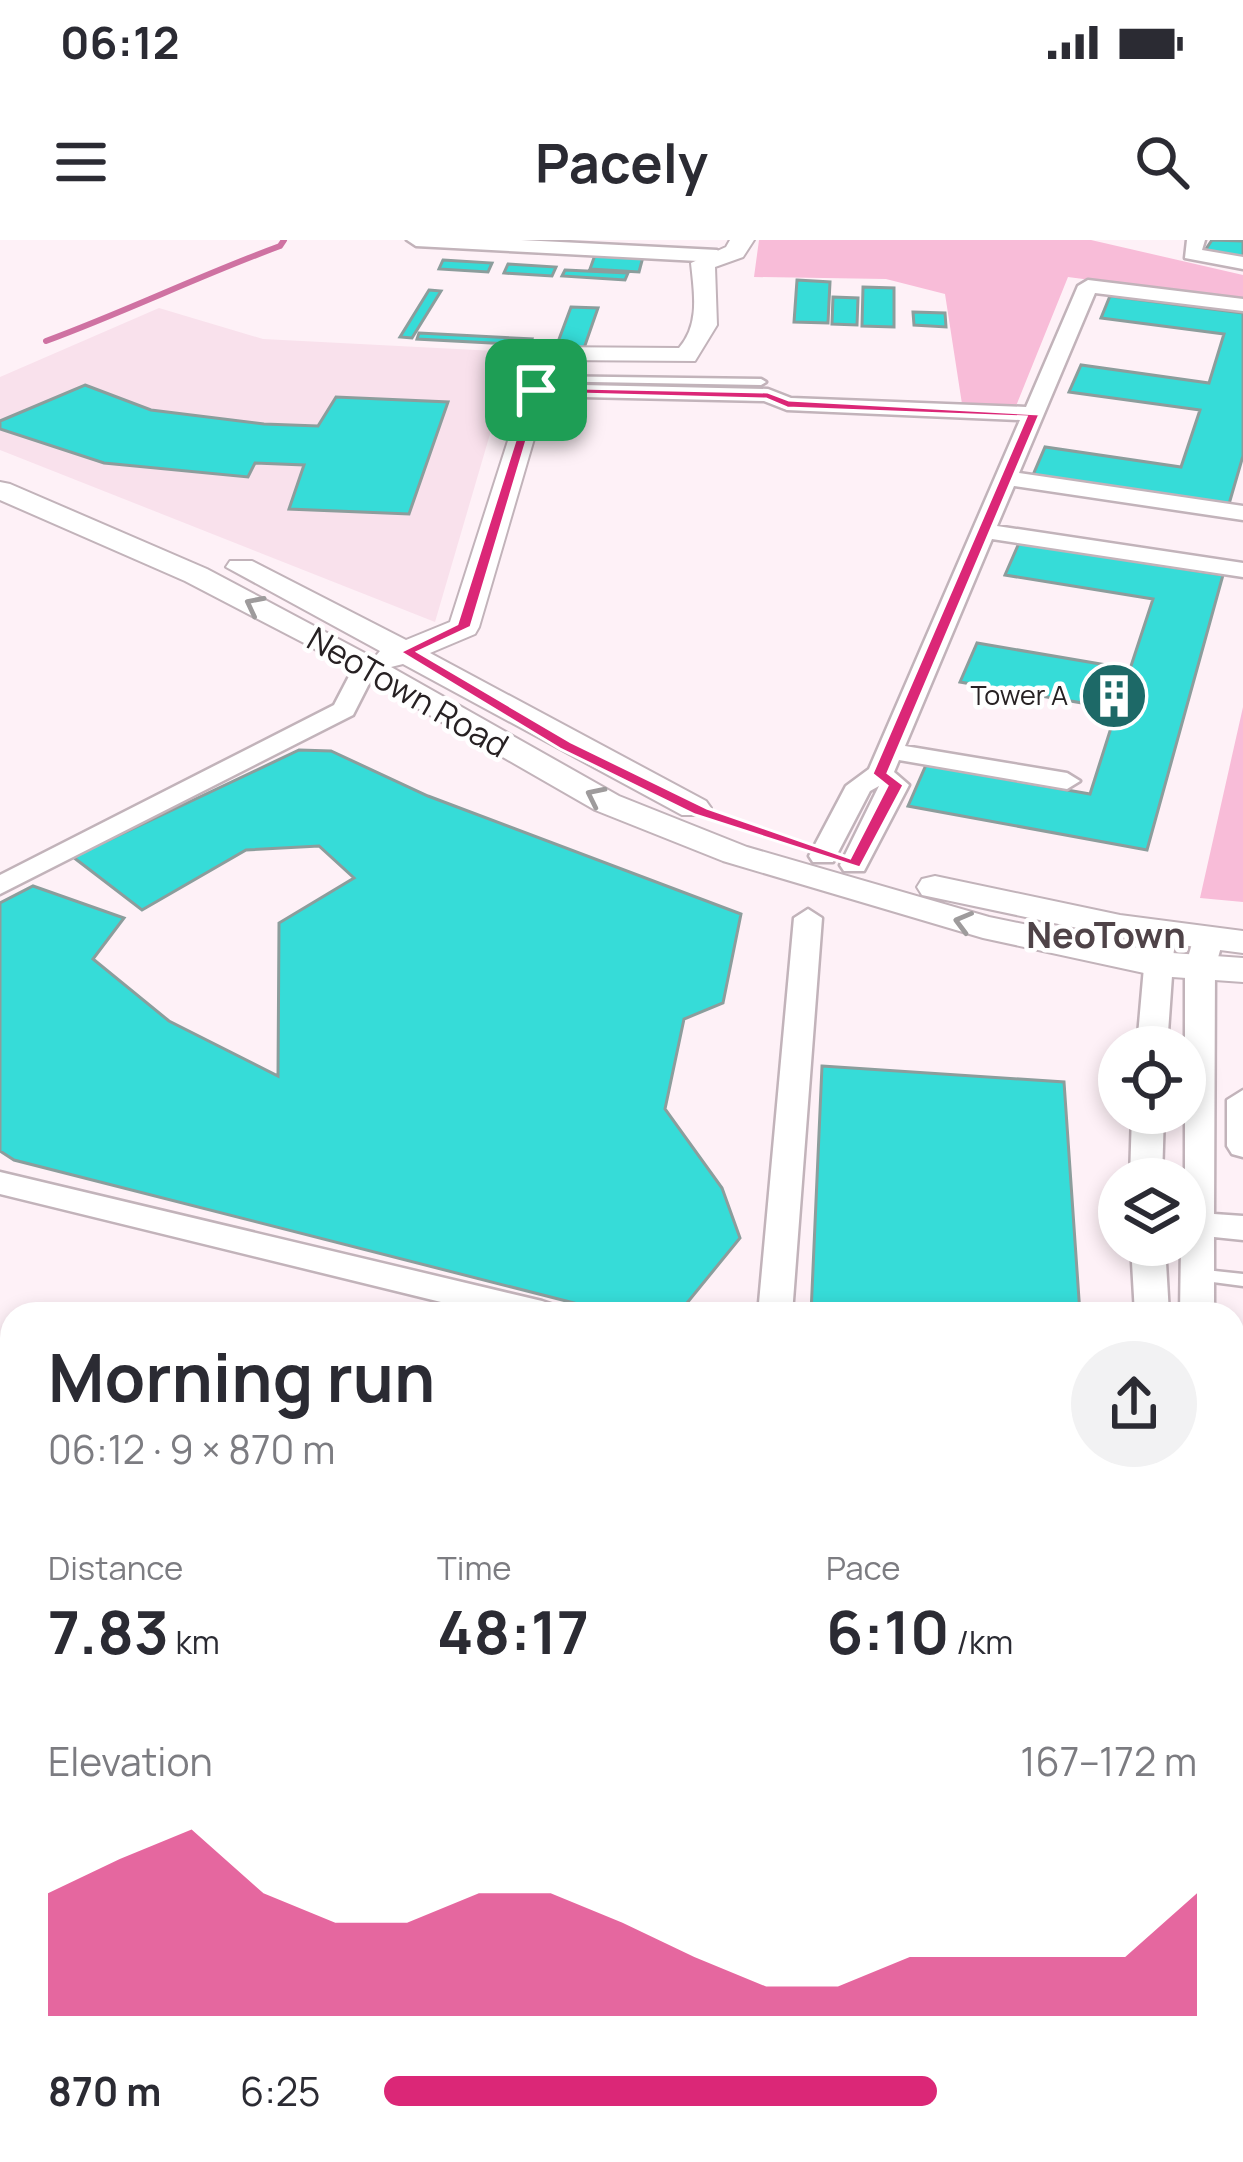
<!DOCTYPE html>
<meta charset="utf-8">
<style>
:root{--surface:#fff;--page:#f2f2f3;--text:#2b2b33;--muted:#7c7c81;--accent:#db2777}
body{margin:0;font-family:Manrope,sans-serif;background:var(--page);color:var(--text);height:100vh;display:flex;flex-direction:column;font-size:45px;white-space:nowrap}
*{box-sizing:border-box;margin:0}
p{font-size:39px;color:var(--muted)}
.icon{flex:none;width:66px;height:66px;fill:none;stroke:currentColor;stroke-width:2;stroke-linecap:round;stroke-linejoin:round}
.map{position:relative;flex:1;overflow:hidden}
.drawer{position:absolute;left:0px;top:1062px;width:1245px;height:861px;display:flex;flex-direction:column;background:var(--surface);border-radius:36px 36px 0 0;box-shadow:0 6px 18px #0003}
.drawer>*{flex:none}
.buttons{position:absolute;left:1098px;top:786px;display:grid;gap:24px}
.buttons a{display:grid;place-items:center;width:108px;height:108px;border-radius:50%;background:var(--surface);box-shadow:0 6px 18px #0003;font-size:60px}
.pin{position:absolute;display:grid;place-items:center;width:102px;height:102px;color:#fff;margin:-51px;border-radius:24px;box-shadow:0 6px 18px #0006}
.round{display:grid;place-items:center;flex:none;width:126px;height:126px;border-radius:63px;background:var(--page)}
.head{display:flex;align-items:center;justify-content:space-between;height:204px;padding:0 48px}
h1{font-size:66px;font-weight:700;line-height:90px}
.stats{display:grid;grid-template-columns:repeat(3,1fr);gap:18px;height:204px;padding:12px 48px}
.stats div{display:grid;align-content:center}
.stats b{font-size:60px;font-weight:700}
.stats small{font-size:33px;font-weight:400}
.stats p{font-size:33px}
.chart{height:336px;padding:24px 48px}
.chart p{display:flex;justify-content:space-between}
.chart svg{width:100%;height:216px;margin-top:12px;fill:var(--accent);opacity:.7}
ul{padding:0 48px;list-style:none;font-size:39px}
li{display:grid;grid-template-columns:192px 144px 1fr;align-items:center;height:90px}
li i{height:30px;border-radius:15px;background:var(--accent)}
.status{display:flex;justify-content:space-between;align-items:center;height:84px;padding:0 60px;background:var(--surface);direction:ltr}
.status svg{height:33px;fill:currentColor}
header{display:flex;justify-content:space-between;align-items:center;height:156px;padding:0 48px;background:var(--surface);font-size:54px;font-weight:700}
.map>svg:first-child{display:block}
</style>
<div class="status"><b>06:12</b><svg viewBox="0 0 49 12"><path d="M0 12V9h3v3zM5 12V6h3v6zM10 12V3h3v9zM15 12V0h3v12zM26 1h20v11H26zM47 4h2v5h-2z"/></svg></div>
<header><svg class="icon" aria-label="menu" viewBox="0 0 24 24"><path d="M4 6h16M4 12h16M4 18h16"/></svg>Pacely<svg class="icon" aria-label="search" viewBox="0 0 24 24"><circle cx="10" cy="10" r="6"/><path d="M15 15l6 6"/></svg></header>
<div class="map">
<svg width="1243" height="1922" viewBox="0 0 1243 1922">
<rect width="100%" height="100%" fill="#fef1f7"/>
<!-- built -->
<path fill="#f9e1ec" d="M159,68L263,99L514,112L435,382L0,210V137Z"/>
<!-- green -->
<path fill="#f8bcd8" d="M759,0H1091L1243,35V60L1068,37L1016,166L962,164L945,54L886,39L754,37Z
M1243,467V662L1200,658Z"/>
<g fill="none" stroke-linecap="round" stroke-linejoin="round">
<!-- stream -->
<path stroke="#cf72a2" stroke-width="6" d="M46,101C125,72 201,35 280,6L284,0"/>
</g>
<!-- building -->
<path fill="#36dcd8" stroke="#8c9d9c" stroke-width="3" d="M1212,0L1243,1V19L1204,12Z
M595,15L643,17L639,32L590,29Z
M443,20L492,23L488,32L439,29Z
M508,24L556,27L552,36L504,33Z
M565,30L628,33L625,40L562,36Z
M797,40L830,42L828,83L794,82Z
M863,47L894,48V87L862,86Z
M429,50L441,51L412,98L400,97Z
M1110,56L1243,73V216L1229,264L1033,235L1045,207L1181,227L1200,170L1069,152L1081,125L1209,143L1224,94L1101,78Z
M833,57L858,58L857,85L832,84Z
M571,67L598,68L583,111L555,110Z
M913,72L945,73L946,87L914,85Z
M419,93L532,99L530,105L417,99Z
M85,145L151,170L264,184L318,186L336,157L448,162L409,274L289,269L304,225L255,223L248,237L104,223L0,189V181Z
M1019,303L1223,335L1147,610L908,566L926,525L1090,554L1117,469L960,442L977,403L1130,429L1153,359L1005,335Z
M299,510L331,511L428,556L741,674L723,763L684,779L665,869L722,948L740,998L678,1074H617L14,920L0,911V663L33,646L124,678L93,719L169,781L278,836L279,683L354,638L319,606L246,610L142,670L73,617Z
M822,826L1064,842L1080,1074H811Z
M0,1618L12,1622V1819L0,1815Z
M419,1911H529L525,1922H415Z"/>
<g fill="none" stroke-linecap="round" stroke-linejoin="round">
<!-- service casing -->
<g stroke="#c2b3ba" stroke-width="5">
<path id="service" d="M539,136L761,139L766,142L761,145L535,141L534,139Z
M1196,1029L1243,1034V1046L1190,1039L1187,1035Z
M1233,1130L1243,1131V1145L1233,1144Z
M0,1856L12,1859V1883L0,1878Z
M105,1911H149L155,1914L159,1922H115L109,1919Z"/>
</g>
<!-- minor casing -->
<g stroke="#c2b3ba" stroke-width="5">
<path id="minor" d="M407,0H521L717,10L726,16L717,22L416,6Z
M1187,0H1205L1202,10L1243,17V29L1185,18Z
M1088,40L1243,59V71L1095,53L1019,233L1243,266V280L1014,246L997,286L1243,323V337L992,299L905,506L1067,533L1080,541L1067,549L899,520L894,532L909,545L864,631H844L840,625L879,546L870,551L833,622H813L809,616L846,546L869,529L1020,180L787,170L764,161L536,156L526,150L536,144L768,149L791,158L1026,167L1078,46Z
M366,419L378,426L353,475L0,654V635L334,465L357,421Z
M808,669L822,678L792,1074H758L794,678Z
M1161,684L1175,693L1167,807H1137L1147,693Z
M1208,691L1223,700L1215,728L1214,974L1243,976V1000L1214,997V1074H1180L1181,1005H1185V728L1193,700Z
M1243,850V917L1232,914L1227,906V860Z
M1132,873H1164L1162,939H1130Z
M0,932L542,1061L554,1065L559,1074H490L0,954Z
M1131,1005H1165L1169,1074H1135Z
M1233,1180H1243V1208H1233Z
M1233,1381L1243,1385V1489L1233,1486Z
M0,1431L12,1435V1469L0,1465Z
M1233,1772L1243,1773V1817L1233,1816Z
M1233,1884L1243,1889V1922H1211L1210,1911H1233Z
M661,1911H709L706,1922H658Z"/>
</g>
<!-- tertiary casing -->
<g stroke="#c2b3ba" stroke-width="4">
<path id="tertiary" d="M730,0H754L743,17L715,27L717,85L695,121L557,120L479,387L475,394L430,413L706,561L711,568L706,575H682L403,424L391,427L619,556L747,607L989,677L1158,712L1243,718V742L1158,736L983,698L723,621L595,570L306,404L185,341L0,260V242L10,244L207,329L374,418L380,411L226,327L230,321H252L406,400L450,382L538,107L679,108C700,84 694,53 691,23L726,7Z
M935,636L1120,675L1243,691V713L1120,697L922,655L917,647L922,639Z"/>
</g>
<!-- service -->
<use href="#service" fill="#fff" fill-rule="evenodd"/>
<!-- minor -->
<use href="#minor" fill="#fff" fill-rule="evenodd"/>
<!-- tertiary -->
<use href="#tertiary" fill="#fff" fill-rule="evenodd"/>
</g>
<!-- one-way arrows -->
<defs><path id="oneway-chevron" d="M-2-3.5L2.5 0L-2 3.5" fill="none" stroke-width="1.6" stroke-linecap="round" stroke-linejoin="round" transform="scale(3)"/></defs>
<g stroke="#9e9b9c">
<use href="#oneway-chevron" transform="translate(254 365) rotate(-153)"/>
<use href="#oneway-chevron" transform="translate(595 556) rotate(-154)"/>
<use href="#oneway-chevron" transform="translate(963 682) rotate(-165)"/>
</g>
<!-- route -->
<path fill="#db2777" stroke="#fff" stroke-width="3" fill-rule="evenodd" d="M532,147L768,152L789,160L1040,174L888,533L904,545L860,628L695,575L560,509L400,412L457,384ZM541,153L766,159L787,168L1026,177L872,534L887,546L850,618L707,568L571,502L418,412L471,387Z"/>
<!-- icons -->
<defs>
<g id="building-disc" transform="scale(3.45)"><circle r="9.5" fill="#1d6967" stroke="#fff"/><path d="M-4-6H4V6H1V3H-1V6H-4ZM-2.5-4.3h1.7v1.8h-1.7ZM.8-4.3h1.7v1.8H.8ZM-2.5-1h1.7V.8h-1.7ZM.8-1h1.7V.8H.8Z" fill="#fff"/></g>
</defs>
<g fill-rule="evenodd">
<use href="#building-disc" x="1114" y="456"/>
</g>
<g text-anchor="middle" stroke-width="9" stroke-linejoin="round" paint-order="stroke">
<!-- far-poi labels -->
<g font-size="27" fill="#272123" stroke="#fff" text-anchor="end">
<text x="1068" y="465">Tower A</text>
</g>
<!-- street labels -->
<g font-size="33" fill="#272123" stroke="#fff">
<text transform="translate(408 452) rotate(30)" y="12">NeoTown Road</text>
</g>
<!-- neighbourhood labels -->
<g font-size="36" font-weight="bold" fill="#4f4348" stroke="#fff">
<text x="1106" y="708">NeoTown</text>
</g>
</g>
</svg>
<div class="buttons">
<a><svg class="icon" aria-label="locate" viewBox="0 0 24 24"><circle cx="12" cy="12" r="6"/><path d="M12 2v4M12 18v4M2 12h4M18 12h4"/></svg></a>
<a><svg class="icon" aria-label="layers" viewBox="0 0 24 24"><path d="M12 4l9 5-9 5-9-5zM3 14l9 5 9-5"/></svg></a>
</div>
<div class="pin" style="left:536px;top:150px;background:#1e9e55"><svg class="icon" aria-label="arrive" viewBox="0 0 24 24"><path d="M6 21V4h12l-3 4 3 4H6"/></svg></div>
<section class="drawer">
<div class="head"><div><h1>Morning run</h1><p>06:12 · 9 × 870 m</p></div><a class="round"><svg class="icon" aria-label="share" viewBox="0 0 24 24"><path d="M12 15V3M7 8l5-5 5 5M5 13v7h14v-7"/></svg></a></div>
<div class="stats">
<div><p>Distance</p><b>7.83<small> km</small></b></div>
<div><p>Time</p><b>48:17</b></div>
<div><p>Pace</p><b>6:10<small> /km</small></b></div>
</div>
<div class="chart"><p><span>Elevation</span>167–172 m</p>
<svg viewBox="0 0 160 44" preserveAspectRatio="none"><path d="M0 44V19L10 12L20 6L30 19L40 25L50 25L60 19L70 19L80 25L90 32L100 38L110 38L120 32L130 32L140 32L150 32L160 19V44z"/></svg>
</div>
<ul>
<li><b>870 m</b>6:25<i style="width:68%"></i></li>
</ul>
</section>
</div>
